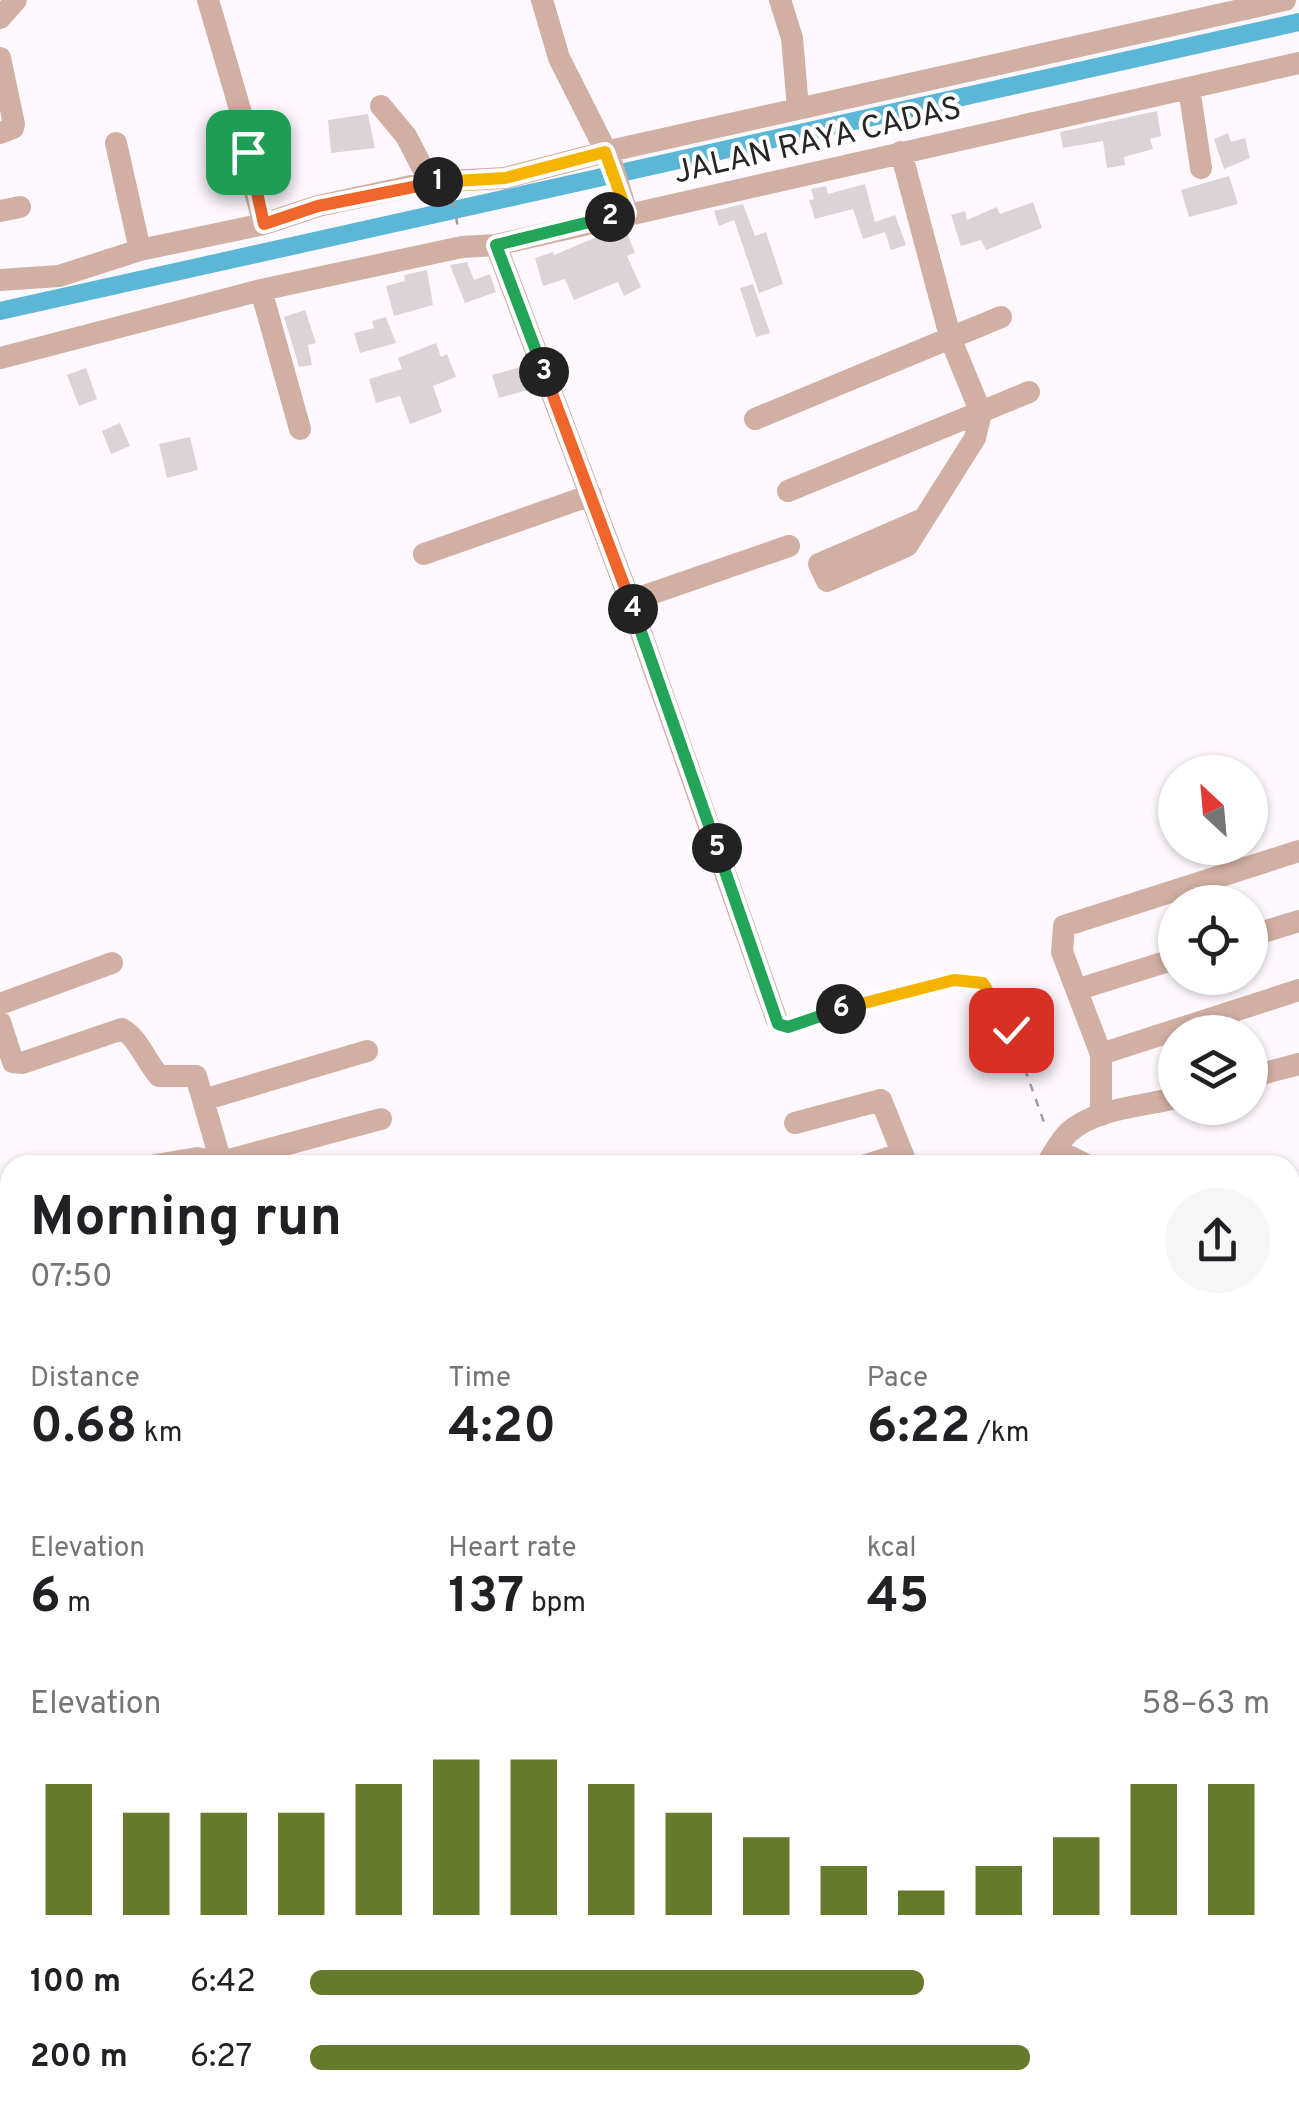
<!DOCTYPE html>
<meta charset="utf-8">
<style>
:root{--surface:#fff;--page:#f6f6f6;--text:#202124;--muted:#757577;--accent:#667a2b}
body{margin:0;font-family:Overpass,sans-serif;background:var(--page);color:var(--text);height:100vh;display:flex;flex-direction:column;font-size:38px;white-space:nowrap}
*{box-sizing:border-box;margin:0}
p{font-size:32px;color:var(--muted)}
.icon{flex:none;width:55px;height:55px;fill:none;stroke:currentColor;stroke-width:2;stroke-linecap:round;stroke-linejoin:round}
.map{position:relative;flex:1;overflow:hidden}
.sheet{position:absolute;left:0px;top:1155px;width:1300px;height:962px;display:flex;flex-direction:column;background:var(--surface);border-radius:30px 30px 0 0;box-shadow:0 2px 8px #0004}
.sheet>*{flex:none}
.needle{width:65px;rotate:334deg}
.fabs{position:absolute;left:1158px;top:755px;display:grid;gap:20px}
.fabs a{display:grid;place-items:center;width:110px;height:110px;border-radius:50%;background:var(--surface);box-shadow:0 2px 8px #0004;font-size:50px}
.pin{position:absolute;display:grid;place-items:center;width:85px;height:85px;color:#fff;margin:-42px;border-radius:20px;box-shadow:0 5px 15px #0006}
.km{position:absolute;width:50px;height:50px;margin:-25px;border-radius:50%;background:#222;color:#fff;font-size:28px;line-height:50px;text-align:center}
.round{display:grid;place-items:center;flex:none;width:105px;height:105px;border-radius:52px;background:var(--page)}
.headline{display:flex;align-items:center;justify-content:space-between;height:170px;padding:0 30px}
h1{font-size:55px;font-weight:700;line-height:75px}
.stats{display:grid;grid-template-columns:repeat(3,1fr);gap:15px;height:170px;padding:10px 30px}
.stats div{display:grid;align-content:center}
.stats b{font-size:50px;font-weight:700}
.stats small{font-size:28px;font-weight:400}
.stats p{font-size:28px}
.chart{height:280px;padding:20px 30px}
.chart p{display:flex;justify-content:space-between}
.chart svg{width:100%;height:180px;margin-top:10px;stroke:var(--accent);stroke-width:6}
ul{padding:0 30px;list-style:none;font-size:32px}
li{display:grid;grid-template-columns:160px 120px 1fr;align-items:center;height:75px}
li i{height:25px;border-radius:12px;background:var(--accent)}
.map>svg:first-child{display:block}
</style>
<div class="map">
<svg width="1299" height="2116" viewBox="0 0 1299 2116">
<rect width="100%" height="100%" fill="#fff9ff"/>
<g fill="none" stroke-linecap="round" stroke-linejoin="round">
<!-- canal -->
<path stroke="#5bb7d5" stroke-width="18" d="M0,311L1299,22"/>
</g>
<!-- building -->
<path fill="#dcd3d6" d="M1157,111L1161,136L1150,139L1153,149L1124,157L1125,165L1107,168L1103,141L1063,148L1060,132Z
M368,114L375,148L331,153L328,120Z
M1228,133L1231,142L1245,138L1250,158L1224,169L1214,139Z
M1229,176L1238,204L1189,217L1181,190Z
M865,184L875,222L895,215L906,245L891,250L885,232L863,239L853,209L815,219L809,200L814,199L811,189L826,186L828,194Z
M1033,202L1042,228L986,250L981,240L961,246L951,215L965,211L967,220L997,207L1000,214Z
M743,204L755,236L766,232L783,284L759,293L734,220L719,226L714,211Z
M627,233L635,253L627,256L641,287L624,296L618,282L574,300L565,279L543,286L535,258L553,252L554,255L597,237L603,236L604,241Z
M467,262L474,280L490,274L496,292L465,303L450,265Z
M427,270L433,305L394,316L386,286L405,281L404,275Z
M753,284L770,333L756,337L740,288Z
M305,310L316,343L308,345L312,365L299,367L284,317Z
M386,317L396,343L360,353L354,333L374,328L372,321Z
M436,343L441,357L447,354L456,377L433,386L442,412L410,424L400,396L376,403L369,379L402,369L398,358Z
M521,367L528,390L499,398L492,375Z
M86,368L97,399L79,406L67,375Z
M120,423L130,446L111,454L102,431Z
M190,437L198,470L167,478L159,444Z"/>
<g fill="none" stroke-linecap="round" stroke-linejoin="round">
<!-- path -->
<path stroke="#a19da1" stroke-width="2.5" stroke-dasharray="8 8" stroke-linecap="butt" d="M453,201L458,228
M797,1024C855,1005 921,976 983,983L1011,1030L1046,1128"/>
<!-- minor -->
<path stroke="#d1afa3" stroke-width="22" d="M208,0L244,123L255,192L264,224
M542,0L559,58L611,161L627,213
M780,0L792,38L798,108
M0,18L16,0
M0,58L14,124L13,128L0,133
M1189,88L1201,168
M381,106L406,136L430,182
M116,143L140,250
M901,152L951,340L981,413L975,438L907,546L827,581L819,564L923,519
M0,211L20,207
M496,245L630,601L776,1018
M0,280L59,276L140,250L264,224L318,206L430,182L505,178L605,152L1285,0
M261,290L300,429
M0,358L261,290L462,247L496,245L1299,63
M755,419L1001,317
M788,491L1029,392
M424,554L591,495
M630,601L789,546
M1250,936L1299,921
M1079,989L1175,959
M0,1004L112,963
M0,1022L13,1062L22,1063L122,1029C138,1038 146,1061 159,1076H196L221,1162
M1101,1054L1299,990
M1250,1077L1299,1064
M203,1100L367,1051
M1101,1115V1054L1062,952L1064,926L1299,851
M795,1123L881,1100L907,1165
M1057,1150L1087,1165
M156,1165L197,1158L221,1162L381,1119
M866,1165L901,1154
M1046,1165C1053,1155 1060,1140 1069,1132C1096,1108 1141,1107 1175,1098
M0,1214L10,1211
M1290,1317L1299,1315
M0,1543L10,1539
M0,1678L10,1712
M0,1809L10,1805
M0,1958L10,1955
M0,1977L10,1998
M142,2108L144,2116"/>
</g>
<g fill="none" stroke-linecap="round" stroke-linejoin="round">
<!-- split-1 casing -->
<g stroke="#fff" stroke-width="20">
<path id="split-1" d="M248,152L264,224L318,206L438,182"/>
</g>
<!-- split-2 casing -->
<g stroke="#fff" stroke-width="20">
<path id="split-2" d="M438,182L505,178L605,152L627,213L610,217"/>
</g>
<!-- split-3 casing -->
<g stroke="#fff" stroke-width="20">
<path id="split-3" d="M544,372L496,245L610,217"/>
</g>
<!-- split-4 casing -->
<g stroke="#fff" stroke-width="20">
<path id="split-4" d="M544,372L633,609"/>
</g>
<!-- split-5 casing -->
<g stroke="#fff" stroke-width="20">
<path id="split-5" d="M633,609L717,848"/>
</g>
<!-- split-6 casing -->
<g stroke="#fff" stroke-width="20">
<path id="split-6" d="M717,848L778,1024L788,1027L841,1009"/>
</g>
<!-- split-7 casing -->
<g stroke="#fff" stroke-width="20">
<path id="split-7" d="M841,1009L954,980L983,983L1011,1030"/>
</g>
<!-- split-1 -->
<use href="#split-1" stroke="#f0652b" stroke-width="12"/>
<!-- split-2 -->
<use href="#split-2" stroke="#f5b400" stroke-width="12"/>
<!-- split-3 -->
<use href="#split-3" stroke="#22a559" stroke-width="12"/>
<!-- split-4 -->
<use href="#split-4" stroke="#f0652b" stroke-width="12"/>
<!-- split-5 -->
<use href="#split-5" stroke="#22a559" stroke-width="12"/>
<!-- split-6 -->
<use href="#split-6" stroke="#22a559" stroke-width="12"/>
<!-- split-7 -->
<use href="#split-7" stroke="#f5b400" stroke-width="12"/>
</g>
<g text-anchor="middle" stroke-width="8" stroke-linejoin="round" paint-order="stroke">
<!-- street labels -->
<g font-size="32" fill="#272527" stroke="#fff">
<text transform="translate(817 139) rotate(-13)" y="11">JALAN RAYA CADAS</text>
</g>
</g>
</svg>
<div class="fabs">
<a><svg class="needle" viewBox="-14 -14 28 28"><path d="M0-13l5 13h-10z" fill="#e53935"/><path d="M0 13l5-13h-10z" fill="#757577"/></svg></a>
<a><svg class="icon" aria-label="locate" viewBox="0 0 24 24"><circle cx="12" cy="12" r="6"/><path d="M12 2v4M12 18v4M2 12h4M18 12h4"/></svg></a>
<a><svg class="icon" aria-label="layers" viewBox="0 0 24 24"><path d="M12 4l9 5-9 5-9-5zM3 14l9 5 9-5"/></svg></a>
</div>
<div class="pin" style="left:248px;top:152px;background:#1e9e55"><svg class="icon" aria-label="arrive" viewBox="0 0 24 24"><path d="M6 21V4h12l-3 4 3 4H6"/></svg></div>
<div class="pin" style="left:1011px;top:1030px;background:#d93025"><svg class="icon" aria-label="check" viewBox="0 0 24 24"><path d="M5 12l5 5 9-10"/></svg></div>
<b class="km" style="left:438px;top:182px">1</b>
<b class="km" style="left:610px;top:217px">2</b>
<b class="km" style="left:544px;top:372px">3</b>
<b class="km" style="left:633px;top:609px">4</b>
<b class="km" style="left:717px;top:848px">5</b>
<b class="km" style="left:841px;top:1009px">6</b>
<section class="sheet">
<div class="headline"><div><h1>Morning run</h1><p>07:50</p></div><a class="round"><svg class="icon" aria-label="share" viewBox="0 0 24 24"><path d="M12 15V3M7 8l5-5 5 5M5 13v7h14v-7"/></svg></a></div>
<div class="stats">
<div><p>Distance</p><b>0.68<small> km</small></b></div>
<div><p>Time</p><b>4:20</b></div>
<div><p>Pace</p><b>6:22<small> /km</small></b></div>
</div>
<div class="stats">
<div><p>Elevation</p><b>6<small> m</small></b></div>
<div><p>Heart rate</p><b>137<small> bpm</small></b></div>
<div><p>kcal</p><b>45</b></div>
</div>
<div class="chart"><p><span>Elevation</span>58–63 m</p>
<svg viewBox="0 0 160 44" preserveAspectRatio="none"><path d="M5 44V12M15 44V19M25 44V19M35 44V19M45 44V12M55 44V6M65 44V6M75 44V12M85 44V19M95 44V25M105 44V32M115 44V38M125 44V32M135 44V25M145 44V12M155 44V12"/></svg>
</div>
<ul>
<li><b>100 m</b>6:42<i style="width:64%"></i></li>
<li><b>200 m</b>6:27<i style="width:75%"></i></li>
</ul>
</section>
</div>
